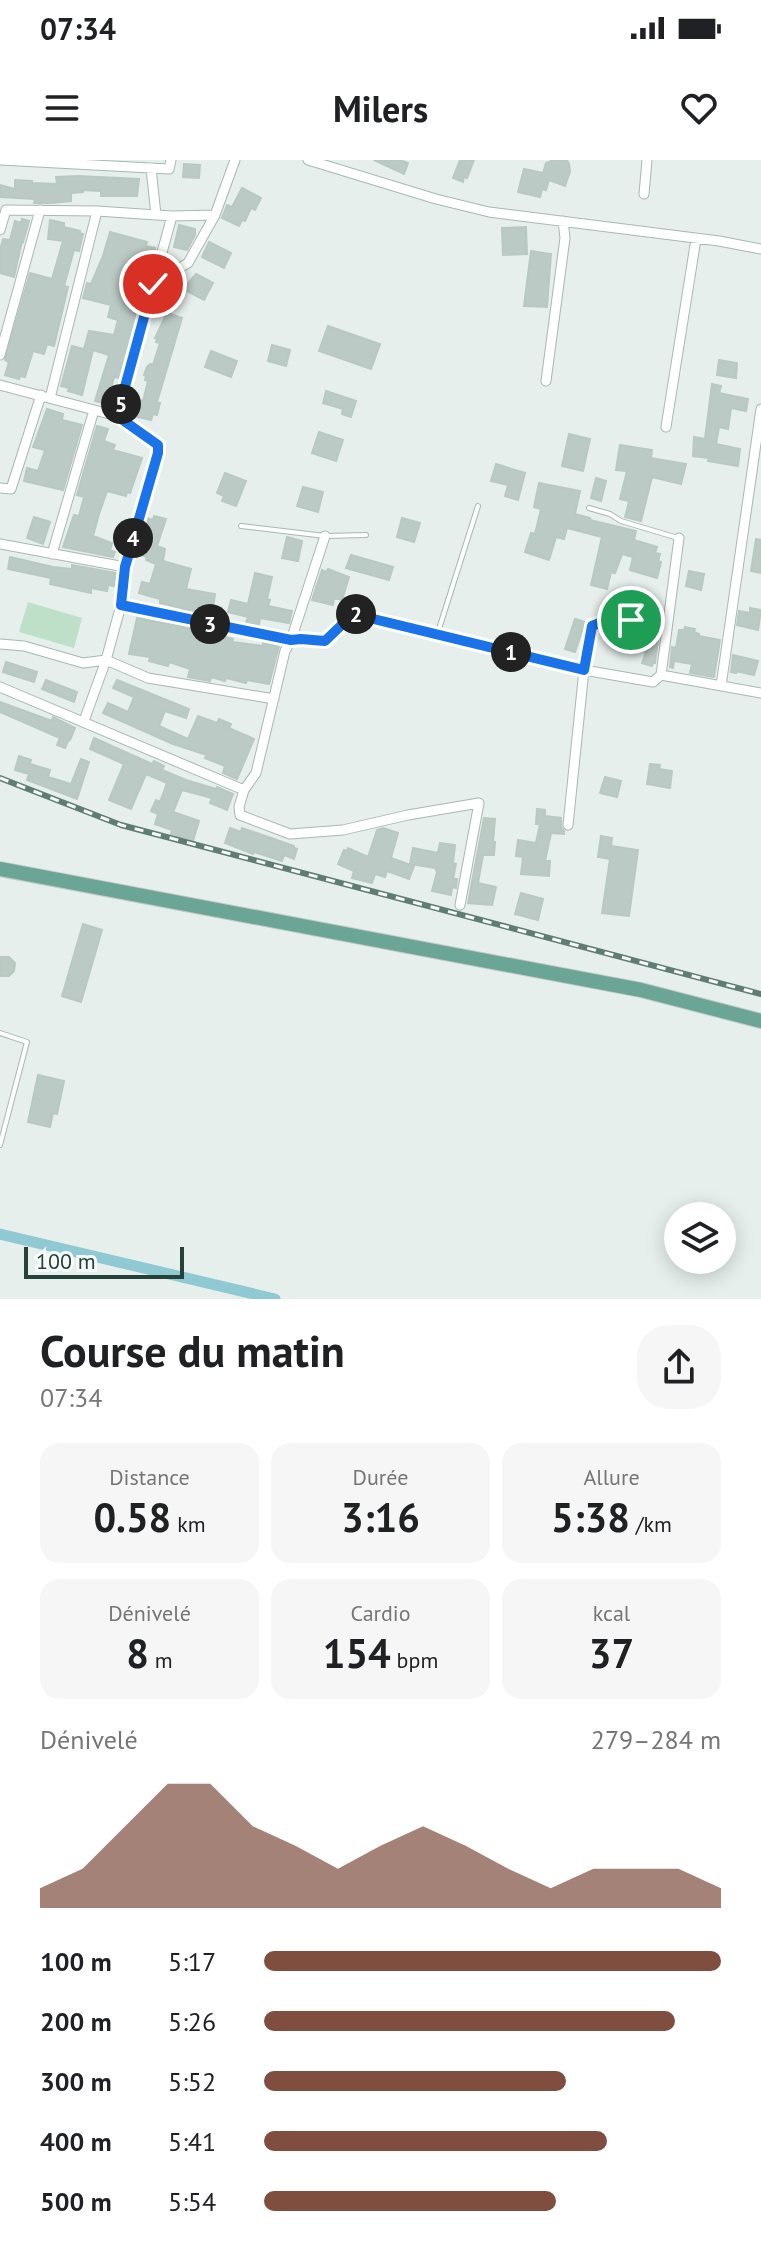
<!DOCTYPE html>
<html lang="fr">
<meta charset="utf-8">
<style>
:root{--surface:#fff;--page:#f6f6f6;--text:#202124;--muted:#757577;--accent:#7f4e3f}
body{margin:0;font-family:"PT Sans",sans-serif;background:var(--page);color:var(--text);height:100vh;display:flex;flex-direction:column;font-size:30px;white-space:nowrap}
*{box-sizing:border-box;margin:0}
p{font-size:26px;color:var(--muted)}
.icon{flex:none;width:44px;height:44px;fill:none;stroke:currentColor;stroke-width:2;stroke-linecap:round;stroke-linejoin:round}
.map{position:relative;height:1139px;overflow:hidden}
.side{display:flex;flex-direction:column;background:var(--surface);flex:1}
.side>*{flex:none}
.tools{position:absolute;left:664px;top:1042px;display:grid;gap:16px}
.tools a{display:grid;place-items:center;width:72px;height:72px;border-radius:50%;background:var(--surface);box-shadow:0 4px 20px #0003;font-size:40px}
.scale{position:absolute;left:24px;bottom:20px;width:160px;box-sizing:border-box;padding-left:8px;border:4px solid #24423a;border-top:0;font-size:22px;line-height:28px;white-space:nowrap;color:#24423a;-webkit-text-stroke:6px #f7fbf9;paint-order:stroke}
.pin{position:absolute;display:grid;place-items:center;width:68px;height:68px;color:#fff;margin:-34px;border:4px solid #fff;border-radius:50%;box-shadow:0 2px 8px #0007}
.km{position:absolute;width:40px;height:40px;margin:-20px;border-radius:50%;background:#222;color:#fff;font-size:22px;line-height:40px;text-align:center}
.round{display:grid;place-items:center;flex:none;width:84px;height:84px;border-radius:32px;background:var(--page)}
.summary{display:flex;align-items:center;justify-content:space-between;height:136px;padding:0 40px}
h1{font-size:44px;font-weight:800;line-height:60px}
.metrics{display:grid;grid-template-columns:repeat(3,1fr);gap:12px;height:136px;padding:8px 40px}
.metrics div{display:grid;align-content:center;border-radius:20px;background:var(--page);text-align:center}
.metrics b{font-size:40px;font-weight:800}
.metrics small{font-size:22px;font-weight:400}
.metrics p{font-size:22px}
.chart{height:224px;padding:16px 40px}
.chart p{display:flex;justify-content:space-between}
.chart svg{width:100%;height:144px;margin-top:8px;fill:var(--accent);opacity:.7}
ul{padding:0 40px;list-style:none;font-size:26px}
li{display:grid;grid-template-columns:128px 96px 1fr;align-items:center;height:60px}
li i{height:20px;border-radius:10px;background:var(--accent)}
.status{display:flex;justify-content:space-between;align-items:center;height:56px;padding:0 40px;background:var(--surface);direction:ltr}
.status svg{height:22px;fill:currentColor}
header{display:flex;justify-content:space-between;align-items:center;height:104px;padding:0 40px;background:var(--surface);font-size:36px;font-weight:800}
.map>svg:first-child{display:block}
</style>
<div class="status"><b>07:34</b><svg viewBox="0 0 49 12"><path d="M0 12V9h3v3zM5 12V6h3v6zM10 12V3h3v9zM15 12V0h3v12zM26 1h20v11H26zM47 4h2v5h-2z"/></svg></div>
<header><svg class="icon" aria-label="menu" viewBox="0 0 24 24"><path d="M4 6h16M4 12h16M4 18h16"/></svg>Milers<svg class="icon" aria-label="heart" viewBox="0 0 24 24"><path d="M12 20l-8-8c-3-5 5-10 8-4 3-6 11-1 8 4z"/></svg></header>
<div class="map">
<svg width="761" height="1139" viewBox="0 0 761 1139">
<rect width="100%" height="100%" fill="#e6efeb"/>
<!-- green -->
<path fill="#bfe0c8" d="M28,442L82,458L74,488L19,472Z"/>
<g fill="none" stroke-linecap="round" stroke-linejoin="round">
<!-- canal -->
<path stroke="#8ec9d4" stroke-width="11" d="M0,1074L275,1139"/>
</g>
<!-- building -->
<path fill="#bbcac4" stroke="#b8c9c2" stroke-width="2" d="M374,0H400L408,3L404,14Z
M460,0H474L467,18L464,17L463,22L453,18Z
M554,0H567L569,4L570,12L565,26L549,20L546,30L542,29L540,37L518,32L524,9L543,13L546,3Z
M184,4L200,5L199,18L183,17Z
M78,16L139,19L137,36H101V31L83,30V32L71,33V41L51,43H34L35,39L0,37V25L15,29V20L32,21V23L57,24L56,17Z
M242,28L261,38L255,50L251,48L245,61L242,60L239,66L222,58L227,45L232,47Z
M22,59L29,61L23,82L22,81L14,117L0,113V90L3,79L10,80L15,61L21,63Z
M50,60L64,63V67L80,71L79,73L83,74L79,91L74,90L64,126L68,127L54,186L47,184L44,194L33,191L25,217L20,216L19,219L5,215L9,202L5,200L30,113L52,119L63,81L48,79Z
M179,65L195,69V75L187,90L174,87Z
M526,67L527,94L503,95L502,68Z
M110,72L147,82L146,86L155,88L146,124L140,122L131,152L137,154L120,218L114,217L107,244L95,241L109,195L93,190L82,235L68,231L69,228L61,226L72,186L84,189L89,171L114,175L118,160L108,157L111,145L83,138L87,123L91,124L103,96Z
M209,82L231,93L224,108L202,97Z
M531,91L551,94L547,147L524,146Z
M196,114L213,123L204,140L183,129Z
M167,153L182,158L157,242L160,243L157,255L153,254L151,260L129,255L133,239L143,241L148,221L145,220L146,216L144,215L147,207L150,204L153,205L160,183L156,182L157,178H155Z
M328,166L380,184L371,209L319,191Z
M272,185L290,190L286,206L268,201Z
M211,191L237,201L231,217L205,207Z
M719,200L737,203L736,218L717,215Z
M712,224L721,226L719,233L748,239L746,251L731,248L728,269L719,267L716,284L740,289L738,306L708,301L709,298L693,296L694,277L705,279Z
M326,231L356,241L351,257L342,254L343,249L323,243Z
M47,249L63,254L62,260L82,265L63,330L24,321L27,308L38,311L45,290L33,287Z
M97,266L108,269L104,281L115,285L113,290L142,298L130,333L127,332L126,336L107,331L99,354L93,376L112,383L110,390L115,392L113,397L63,387L74,355L79,356L84,337L77,335Z
M319,272L343,280L336,301L312,293Z
M569,274L590,279L583,311L562,306Z
M620,285L652,290L651,298L686,304L681,324L652,317L641,361L625,357L629,341L620,339L627,311L616,310Z
M496,304L525,313L518,340L505,336L508,325L491,321Z
M225,313L246,321L236,346L222,341L224,336L217,333Z
M596,318L606,321L601,341L591,338Z
M539,323L580,331L575,354L590,358V360L636,371L634,380L657,387L655,393L660,394L658,401L661,402L657,418L630,410L633,397L622,394L615,413L611,412L607,429L591,425L602,377L567,368L564,379L556,377L549,400L525,392L531,373L535,374L541,349L534,347Z
M303,327L323,332L318,352L297,346Z
M154,356L166,359L157,386L165,389L163,401L191,409L186,429L215,434L212,454L181,449V448L160,443V439L139,433L142,422L150,424L156,404L146,400L147,397L137,394L147,358L153,360Z
M34,357L50,362L43,384L27,378Z
M402,358L420,363L414,382L397,377Z
M287,377L302,381L298,401L282,398Z
M756,379L761,380V413L751,411Z
M351,395L393,407L389,420L346,408Z
M10,397L53,407L72,409V405L116,413L114,426L108,425L107,431L91,428V433L50,424L51,418L8,409Z
M328,409L349,417L342,440L334,438L333,445L312,440L322,410L326,412Z
M689,411L704,414L701,430L686,426Z
M255,413L272,417L267,439L270,440L268,446L292,451L289,463L260,458L259,465L246,463L248,457L228,452L231,440L248,444Z
M627,436L656,442L655,447L662,449L660,461L656,460L652,478L658,479L655,503H653L652,506L642,503L646,492L611,484L614,471L622,474L623,468L634,467L638,463L635,454L621,452Z
M750,448L761,450L758,470L737,465L739,451L750,453Z
M137,458L189,468L233,479L232,482L263,486V483L279,486L269,524L247,520L246,523L226,518L225,521L211,517L210,521L188,517L190,509L169,502L168,506L149,501L150,497L129,494Z
M575,459L585,462L575,492L565,489Z
M685,467L695,469L694,472L699,474V476L720,480L714,517L690,513L692,504L674,501L673,508L670,507L672,487L676,488L679,470H684Z
M733,495L758,501L754,515L736,511V513L731,512Z
M6,502L37,512L34,522L3,512Z
M46,520L77,532L74,542L42,529Z
M117,520L189,549L186,558L165,551L159,566L188,579L198,556L217,563L219,559L231,564L229,568L254,579L237,619L223,613L225,606L205,598L207,595L173,584L103,553L108,543L128,552L134,537L113,528Z
M0,542L52,561L53,557L75,568L70,580L69,579L65,588L57,585L60,578L0,552Z
M94,578L152,604L154,601L164,606L162,610L186,620L216,629L217,627L233,634L227,650L210,643L212,638L182,630L173,652L199,661L193,681L171,674L172,670L155,664L158,654L151,651L156,640L160,642L167,623L146,614L131,649L109,640L124,604L90,589Z
M19,596L31,600L30,604L50,610L48,617L71,624L81,599L89,602L77,639L27,620L29,614L15,610Z
M650,604L660,605L659,609L672,611L670,628L647,624Z
M605,617L621,621L617,637L600,633Z
M537,649L545,650V656L561,658V667L564,671V674L551,673L545,701H550L549,716L521,714L523,697L516,696L518,680L536,683L540,664H536Z
M484,658L495,659L493,682H495L494,695H483L478,723L496,727L492,745L468,743Z
M230,668L241,672L242,668L294,686V688L297,689L294,699L284,695L282,701L254,692L253,694L225,683Z
M383,668L398,673L391,698L414,706L409,719L387,711L385,717L375,714L372,723L352,718L354,711L338,704L344,690L347,691L348,688L368,697L377,670Z
M601,676L612,678L611,686L638,690L629,756L602,753L610,699L598,697Z
M440,683L455,685L453,703L456,704L453,719H457L456,728L452,727L451,735L432,731L437,712L435,708L410,704L413,688L438,693Z
M521,733L543,739L538,760L515,754Z
M83,764L102,770L81,842L62,836Z
M0,797H9L15,803L14,811L9,816H0Z
M38,915L64,921L57,954L53,953L50,967L28,962Z"/>
<g fill="none" stroke-linecap="round" stroke-linejoin="round">
<!-- service casing -->
<g stroke="#a8b8b2" stroke-width="6">
<path id="service" d="M589,348L610,354L621,361L678,378
M241,366L325,376L366,375
M438,472L478,346
M0,873L27,882L0,985"/>
</g>
<!-- minor casing -->
<g stroke="#a8b8b2" stroke-width="11">
<path id="minor" d="M0,0L169,9L171,0
M308,0L436,39L489,52L719,81L761,89
M151,8L156,55
M644,34L647,0
M0,70L6,50L97,51L172,56L215,55
M153,124L188,103L215,55L235,0
M0,195L40,50
M546,221L565,78L563,61
M0,225L117,256L158,285V293L125,407L121,445L106,500L83,503L24,486L0,484
M50,238L97,51
M117,256L172,56
M666,267L696,79
M0,328L11,329L41,235
M0,384L125,407
M52,394L94,250
M121,445L291,480L301,479L325,481L353,454L584,510L653,522L661,515L679,378
M661,515L761,533
M721,526L761,249
M0,527L244,630L256,613L285,491L291,480L325,376
M84,561L106,500L148,518L274,539
M244,630L239,647L240,655L290,674L343,670L408,655L479,643L460,745
M568,665L584,510L592,466L607,460H631"/>
</g>
<!-- primary casing -->
<g stroke="#c2cac8" stroke-width="16">
<path id="primary" d="M0,709L641,830L761,861"/>
</g>
<!-- service -->
<use href="#service" stroke="#fff" stroke-width="4"/>
<!-- minor -->
<use href="#minor" stroke="#fff" stroke-width="9"/>
<!-- primary -->
<use href="#primary" stroke="#6aa596" stroke-width="14"/>
<!-- rail casing -->
<g stroke="#5f7d75" stroke-width="6">
<path id="rail" d="M0,618L121,665L761,834"/>
</g>
<!-- rail -->
<use href="#rail" stroke="#f7fbf9" stroke-width="3" stroke-dasharray="9" stroke-linecap="butt"/>
</g>
<g fill="none" stroke-linecap="round" stroke-linejoin="round">
<!-- route casing -->
<g stroke="#fff" stroke-width="16">
<path id="route" d="M153,124L117,256L158,285V293L125,407L121,445L291,480L301,479L325,481L353,454L584,510L592,466L607,460H631"/>
</g>
<!-- route -->
<use href="#route" stroke="#1a73e8" stroke-width="10"/>
</g>
</svg>
<div class="tools">
<a><svg class="icon" aria-label="layers" viewBox="0 0 24 24"><path d="M12 4l9 5-9 5-9-5zM3 14l9 5 9-5"/></svg></a>
</div>
<div class="scale">100 m</div>
<div class="pin" style="left:631px;top:460px;background:#1e9e55"><svg class="icon" aria-label="arrive" viewBox="0 0 24 24"><path d="M6 21V4h12l-3 4 3 4H6"/></svg></div>
<div class="pin" style="left:153px;top:124px;background:#d93025"><svg class="icon" aria-label="check" viewBox="0 0 24 24"><path d="M5 12l5 5 9-10"/></svg></div>
<b class="km" style="left:511px;top:492px">1</b>
<b class="km" style="left:356px;top:454px">2</b>
<b class="km" style="left:210px;top:464px">3</b>
<b class="km" style="left:133px;top:378px">4</b>
<b class="km" style="left:121px;top:244px">5</b>
</div>
<section class="side">
<div class="summary"><div><h1>Course du matin</h1><p>07:34</p></div><a class="round"><svg class="icon" aria-label="share" viewBox="0 0 24 24"><path d="M12 15V3M7 8l5-5 5 5M5 13v7h14v-7"/></svg></a></div>
<div class="metrics">
<div><p>Distance</p><b>0.58<small> km</small></b></div>
<div><p>Durée</p><b>3:16</b></div>
<div><p>Allure</p><b>5:38<small> /km</small></b></div>
</div>
<div class="metrics">
<div><p>Dénivelé</p><b>8<small> m</small></b></div>
<div><p>Cardio</p><b>154<small> bpm</small></b></div>
<div><p>kcal</p><b>37</b></div>
</div>
<div class="chart"><p><span>Dénivelé</span>279–284 m</p>
<svg viewBox="0 0 160 44" preserveAspectRatio="none"><path d="M0 44V38L10 32L20 19L30 6L40 6L50 19L60 25L70 32L80 25L90 19L100 25L110 32L120 38L130 32L140 32L150 32L160 38V44z"/></svg>
</div>
<ul>
<li><b>100 m</b>5:17<i style="width:100%"></i></li>
<li><b>200 m</b>5:26<i style="width:90%"></i></li>
<li><b>300 m</b>5:52<i style="width:66%"></i></li>
<li><b>400 m</b>5:41<i style="width:75%"></i></li>
<li><b>500 m</b>5:54<i style="width:64%"></i></li>
</ul>
</section>
